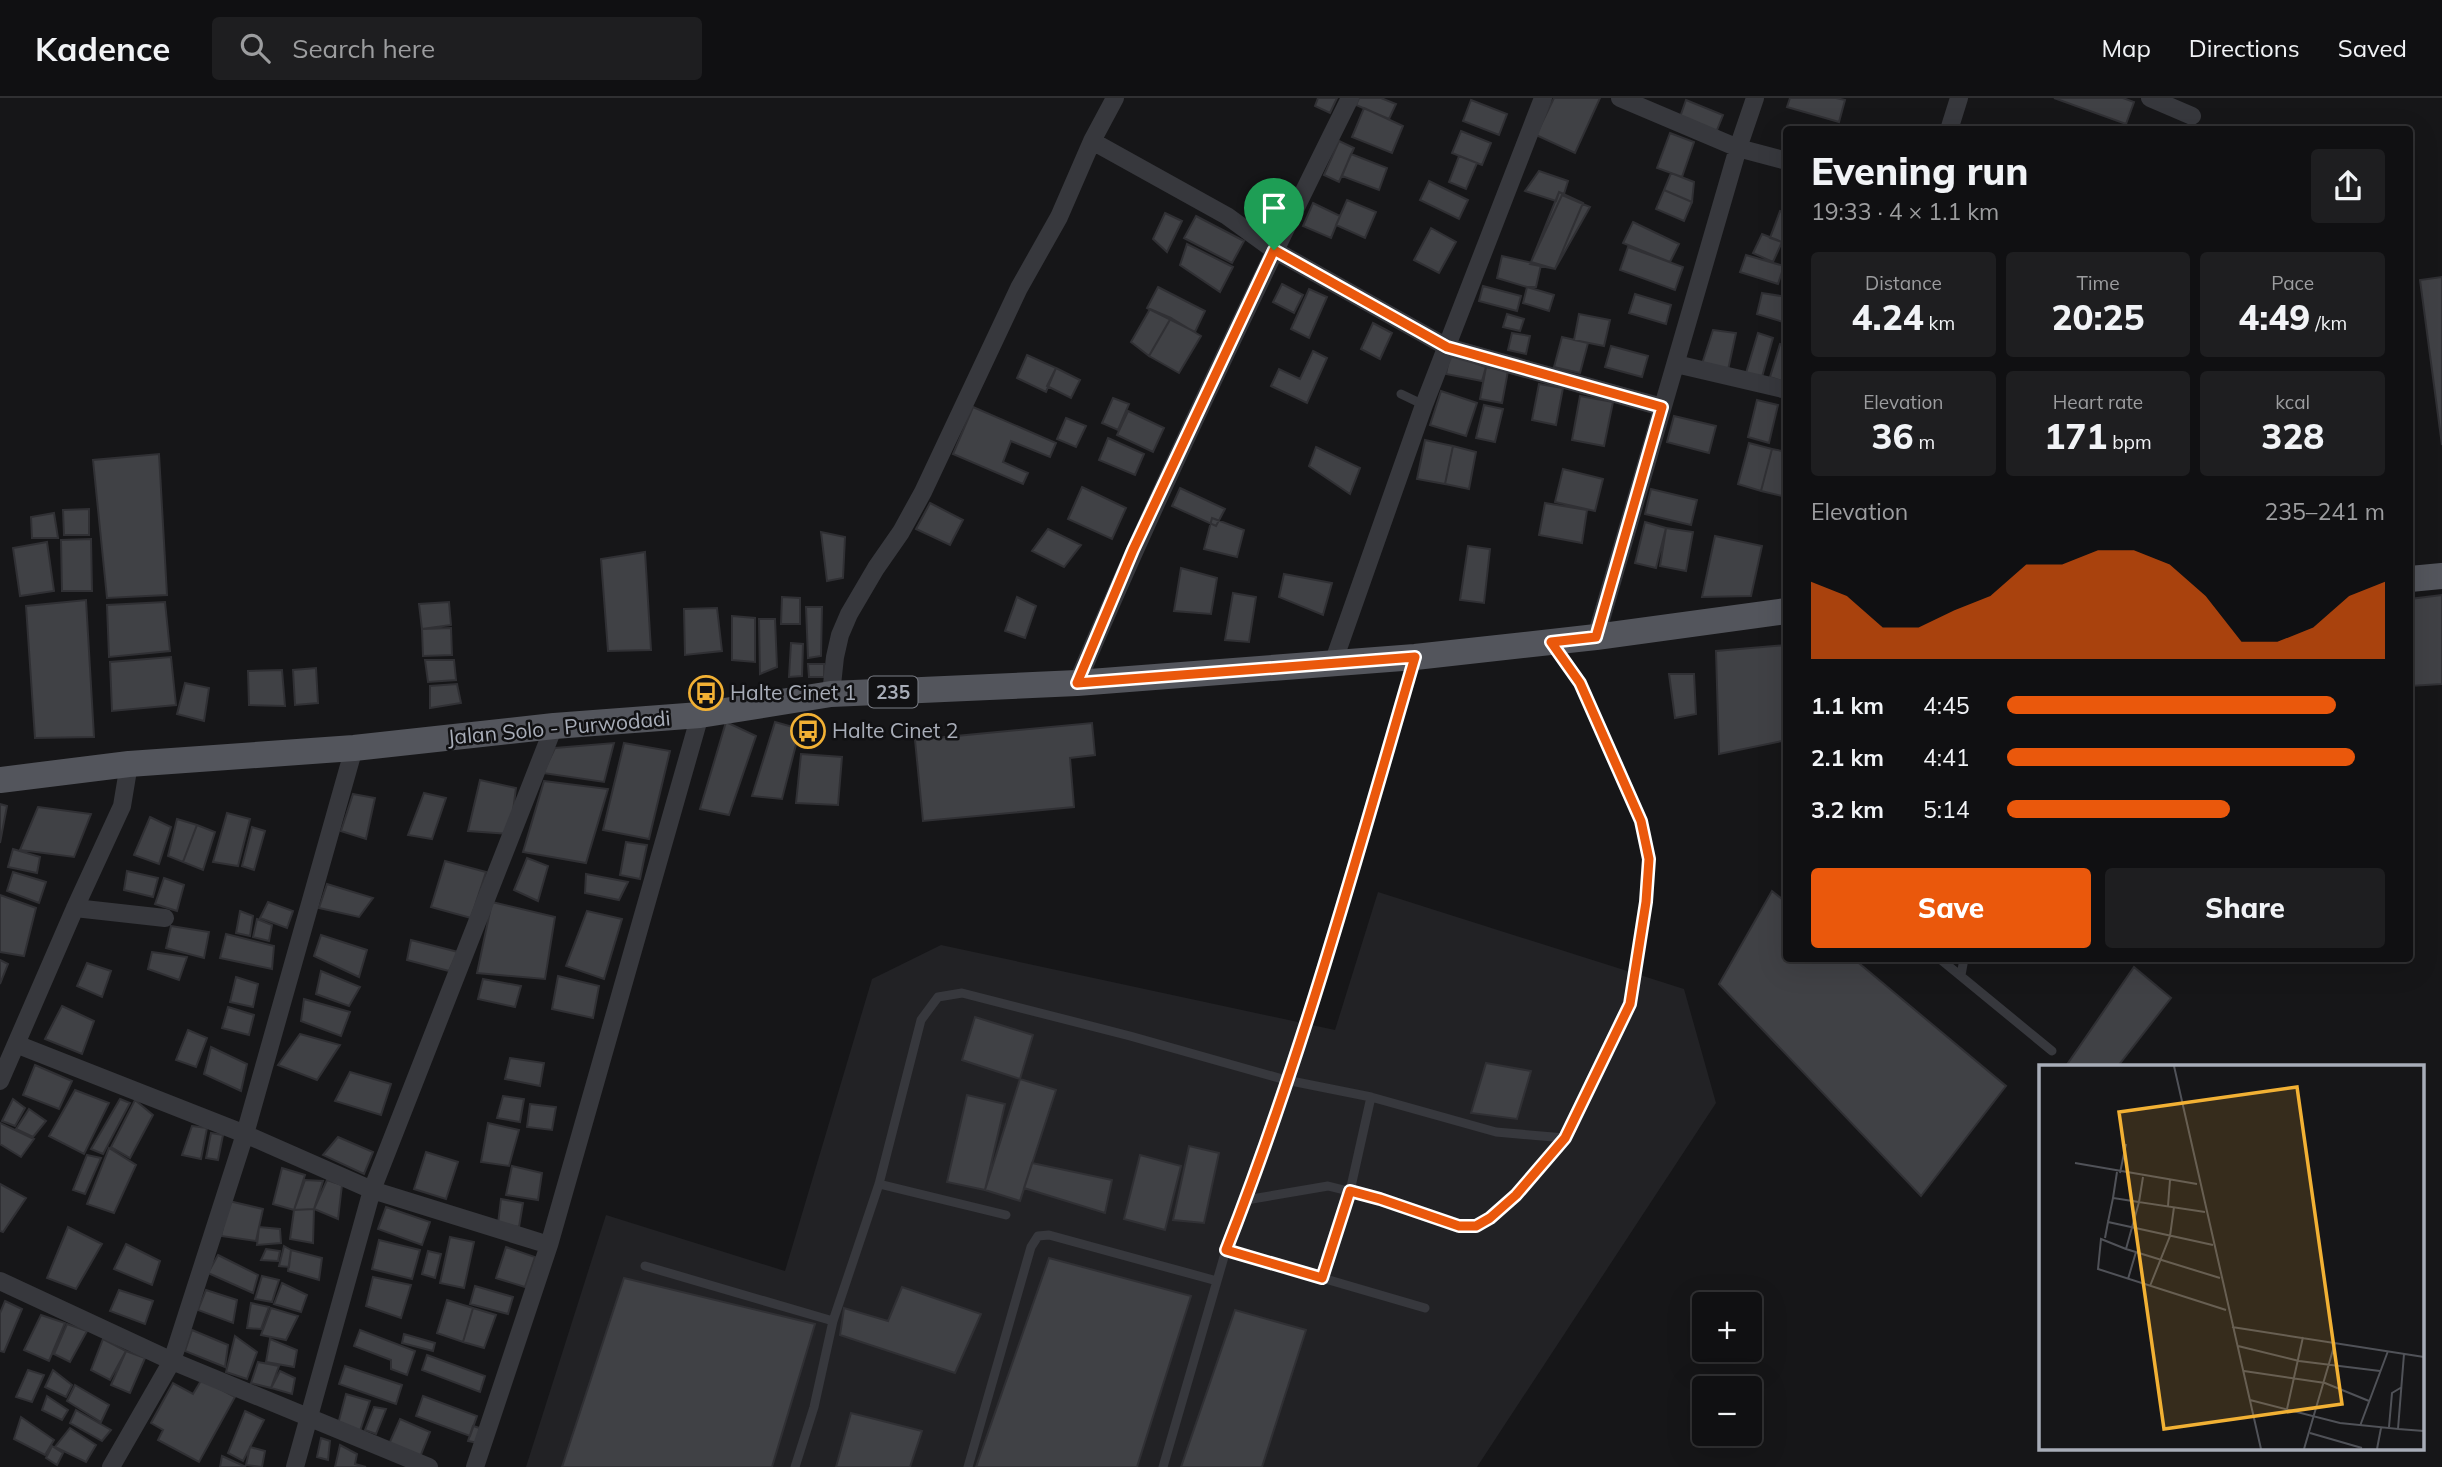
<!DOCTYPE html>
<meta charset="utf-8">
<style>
:root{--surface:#101012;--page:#1e1e20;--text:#f1f3f6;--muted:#9c9d9f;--line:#303032;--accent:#ea580c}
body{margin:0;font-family:Mulish,sans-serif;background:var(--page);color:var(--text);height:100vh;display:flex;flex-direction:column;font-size:26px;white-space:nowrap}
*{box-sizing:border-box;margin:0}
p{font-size:23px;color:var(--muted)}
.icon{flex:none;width:38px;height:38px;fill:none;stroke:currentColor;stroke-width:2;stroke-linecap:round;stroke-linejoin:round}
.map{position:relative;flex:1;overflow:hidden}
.sheet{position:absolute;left:1783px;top:28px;width:630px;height:836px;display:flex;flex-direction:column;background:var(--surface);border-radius:7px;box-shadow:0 7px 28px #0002,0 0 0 2px var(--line)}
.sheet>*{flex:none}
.fabs{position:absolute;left:1692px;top:1194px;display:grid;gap:14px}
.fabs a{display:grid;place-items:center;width:70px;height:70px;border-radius:7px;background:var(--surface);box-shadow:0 7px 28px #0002,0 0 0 2px var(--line);font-size:35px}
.pin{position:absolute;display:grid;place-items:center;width:60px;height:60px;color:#fff;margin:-72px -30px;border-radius:50% 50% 50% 0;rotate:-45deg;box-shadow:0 0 7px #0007}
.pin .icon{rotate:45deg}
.round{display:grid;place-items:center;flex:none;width:74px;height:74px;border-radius:7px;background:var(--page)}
.head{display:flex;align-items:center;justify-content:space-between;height:119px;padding:0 28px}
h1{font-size:38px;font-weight:800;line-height:52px}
.figures{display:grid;grid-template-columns:repeat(3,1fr);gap:10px;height:119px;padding:7px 28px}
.figures div{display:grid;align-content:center;border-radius:7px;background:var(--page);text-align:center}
.figures b{font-size:35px;font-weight:800}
.figures small{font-size:19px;font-weight:400}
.figures p{font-size:19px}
.chart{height:196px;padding:14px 28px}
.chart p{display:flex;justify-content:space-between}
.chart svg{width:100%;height:126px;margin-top:7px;fill:var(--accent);opacity:.7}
.cta{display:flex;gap:14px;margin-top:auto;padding:14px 28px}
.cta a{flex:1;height:80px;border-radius:7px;background:var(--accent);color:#fff;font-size:28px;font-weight:800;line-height:80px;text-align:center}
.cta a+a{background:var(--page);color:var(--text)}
ul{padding:0 28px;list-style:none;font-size:23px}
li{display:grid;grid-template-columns:112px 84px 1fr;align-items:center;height:52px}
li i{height:18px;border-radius:9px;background:var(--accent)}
header{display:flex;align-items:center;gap:42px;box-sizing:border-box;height:98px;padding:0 35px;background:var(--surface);border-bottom:2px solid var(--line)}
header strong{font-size:33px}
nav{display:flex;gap:38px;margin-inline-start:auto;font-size:24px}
.search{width:490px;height:63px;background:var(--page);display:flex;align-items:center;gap:18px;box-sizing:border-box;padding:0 24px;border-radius:7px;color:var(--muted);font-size:26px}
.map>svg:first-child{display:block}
</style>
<header>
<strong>Kadence</strong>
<div class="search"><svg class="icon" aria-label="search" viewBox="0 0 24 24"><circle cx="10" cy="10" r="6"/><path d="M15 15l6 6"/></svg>Search here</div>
<nav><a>Map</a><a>Directions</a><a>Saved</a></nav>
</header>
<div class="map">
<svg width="2442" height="1369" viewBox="0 0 2442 1369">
<rect width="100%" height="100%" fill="#161618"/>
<!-- built -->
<path fill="#222225" d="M1378,794L1684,891L1716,1005L1477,1369H526L606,1117L785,1173L872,881L941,847L1335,932Z"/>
<!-- building -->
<path fill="#404145" stroke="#303034" stroke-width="2" d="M1318,0H1337L1330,15L1315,8Z
M1359,0H1381L1396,6L1389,21L1356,7Z
M1554,0H1600L1575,55L1536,37Z
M1790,0H1836L1845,2L1839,24L1787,9Z
M2054,0H2123L2134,4L2126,26Z
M1471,2L1507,16L1499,37L1463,23Z
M1686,2L1723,17L1715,37L1679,22Z
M1364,10L1403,28L1392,55L1352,39Z
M1461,33L1491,45L1482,67L1452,55Z
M1670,35L1694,44L1682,79L1657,70Z
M1339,43L1354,50L1339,84L1324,77Z
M1351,56L1387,70L1379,92L1342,78Z
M1459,58L1477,65L1466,91L1449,84Z
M1539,73L1568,83L1564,96L1559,94L1556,103L1525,93Z
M1671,75L1694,84L1692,104L1664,92Z
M1429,83L1468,102L1459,121L1420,102Z
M1664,92L1692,104L1684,123L1656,111Z
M1559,94L1583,105L1555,171L1531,164Z
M1562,97L1590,109L1555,171L1530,166Z
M1347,102L1376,114L1365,140L1336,127Z
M1313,105L1340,118L1331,140L1303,128Z
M1780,113L1787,116V149L1782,144L1770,140Z
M1165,115L1182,123L1167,154L1153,141Z
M1196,118L1244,143L1232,165L1184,140Z
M1633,124L1679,146L1670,164L1623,145Z
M1431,130L1456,144L1439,175L1414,162Z
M1762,136L1782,144L1773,164L1753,155Z
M1187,146L1233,169L1220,194L1180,167Z
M1628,149L1683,169L1675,192L1620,172Z
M1746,157L1784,168L1778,186L1740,174Z
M1502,158L1541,167L1536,189H1527L1497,180Z
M2442,179V347L2420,182Z
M1282,186L1303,197L1294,215L1273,204Z
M1483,188L1521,198L1517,213L1479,203Z
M1158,189L1205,213L1195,234L1147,210Z
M1527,189L1554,197L1549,213L1523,205Z
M1309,191L1327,199L1309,240L1291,231Z
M1762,195L1787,199L1783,224L1757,216Z
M1635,196L1671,207L1666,226L1629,215Z
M1150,211L1171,220L1149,258L1131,244Z
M1507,216L1524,221L1520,233L1503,229Z
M1579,216L1610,222L1604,248L1574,242Z
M1171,220L1201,238L1179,275L1149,258Z
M1373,225L1392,235L1380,261L1361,251Z
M1713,232L1736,235L1728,272L1702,266Z
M1512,235L1530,238L1526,256L1508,252Z
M1758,235L1773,240L1762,279L1746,275Z
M1562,239L1588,245L1580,275L1554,269Z
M1780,246L1787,248V285L1770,279Z
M1611,248L1648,258L1642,279L1605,269Z
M1313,253L1327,260L1307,305L1271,288L1279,271L1300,281Z
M1450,256L1486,269L1482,283L1446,276Z
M1027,257L1056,270L1046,294L1017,280Z
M1486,269L1508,273L1502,305L1480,301Z
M1056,270L1080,282L1071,300L1047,288Z
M1539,286L1563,290L1556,327L1532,322Z
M1441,293L1477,305L1466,338L1430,327Z
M1580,298L1613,304L1604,348L1572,342Z
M1113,300L1129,306L1118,332L1102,325Z
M1757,302L1778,307L1769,345L1748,339Z
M1484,307L1503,311L1495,344L1476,340Z
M973,309L1056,345L1050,359L1011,343L1003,364L1028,375L1023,386L953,356Z
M1128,313L1164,330L1153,354L1117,337Z
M1674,318L1716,328L1709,355L1667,344Z
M1066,320L1086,328L1076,349L1057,341Z
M1108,340L1144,356L1135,377L1099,362Z
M1425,342L1453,348L1445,386L1417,381Z
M1749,345L1772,351L1761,393L1738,386Z
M1453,348L1476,354L1469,391L1445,386Z
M1316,349L1360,370L1350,396L1309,368Z
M1772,351L1787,354V381L1782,398L1761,393Z
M159,356L167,497L107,500L93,362Z
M1563,371L1603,381L1595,413L1555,404Z
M1082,389L1126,410L1112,441L1068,421Z
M1180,390L1225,411L1216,428L1172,408Z
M1651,391L1697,402L1691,427L1645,416Z
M930,405L963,422L950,447L916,431Z
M1545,405L1587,412L1582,445L1539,437Z
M89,411V437H64L63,412Z
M54,415L58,440H32L31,419Z
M1212,420L1244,432L1237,459L1204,451Z
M1645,424L1666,430L1656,470L1635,465Z
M1666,430L1693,434L1686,473L1660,468Z
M1048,431L1081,447L1064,469L1032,453Z
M821,434L845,439L843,480L827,483Z
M1715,438L1762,448L1751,498L1702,499Z
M91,441L92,493H62L61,442Z
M47,444L54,493L20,498L13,450Z
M1468,448L1490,451L1484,505L1460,502Z
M645,454L651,552L608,553L601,461Z
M1181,470L1217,480L1211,516L1174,513Z
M1284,476L1332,485L1323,517L1279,499Z
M1233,495L1256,499L1249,544L1225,542Z
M2442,497V586L2410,588V501Z
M782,499L800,500V526H781Z
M1017,499L1036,508L1025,540L1005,533Z
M86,502L94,639L35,640L26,508Z
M165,504L170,553L109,559L107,507Z
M449,504L451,527L422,531L419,506Z
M806,509H822L821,558L808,560Z
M717,510L722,553L685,557L684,511Z
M732,518L755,520V564L732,562Z
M759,521H775L777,569L760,576Z
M451,530L452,557L423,558L422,531Z
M791,545L803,546L802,578L789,579Z
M1787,547V642L1719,656L1716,553Z
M171,559L176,607L112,613L110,564Z
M425,562H454L456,582L428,584Z
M808,566H824V579H809Z
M316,570L318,605L295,607L293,572Z
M282,572L285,608L249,607L248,573Z
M1669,576H1694L1696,616L1675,620Z
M185,585L209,590L204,623L177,616Z
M457,586L461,605L430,610V588Z
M726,624L756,638L729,717L700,711Z
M775,624L800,631L782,701L752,698Z
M1092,625L1095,657L1070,660L1074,709L923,723L915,642Z
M614,645L604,684L543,675L555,650Z
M624,645L670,653L649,741L603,732Z
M801,656L842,659L838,707L796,705Z
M480,682L516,690L510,736L468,733Z
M544,683L608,691L586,765L523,754Z
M424,695L446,700L432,741L408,737Z
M353,696L375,700L366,741L341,733Z
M0,706L7,708L0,745Z
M38,709L91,716L74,759L20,752Z
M227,715L250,721L238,768L213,764Z
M150,719L171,729L159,766L134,757Z
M177,721L197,727L183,764L168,758Z
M197,727L215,734L203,772L183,764Z
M252,729L265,733L254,772L242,768Z
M626,744L647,747L640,781L620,777Z
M13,751L40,759L37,775L8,769Z
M527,760L548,768L538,803L514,792Z
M445,763L486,774L471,820L431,809Z
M127,773L158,780L153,799L124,792Z
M13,774L46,784L39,805L7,793Z
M586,776L628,784L619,802L585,795Z
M164,780L184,787L177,813L155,806Z
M327,786L373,800L359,819L319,810Z
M1772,793L1787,805V861H1854L2006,988L1921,1098L1719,886Z
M0,797L36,810L24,858L0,854Z
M268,804L293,813L287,830L260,820Z
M492,804L555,819L545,881L477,875Z
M240,813L253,818L250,838L236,835Z
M587,813L622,821L604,881L566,868Z
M257,821L272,827L269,843L253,839Z
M171,828L209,834L204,860L166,850Z
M226,836L274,848L272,871L220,860Z
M321,837L367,852L359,879L314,858Z
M411,842L458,854L449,873L407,862Z
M152,854L187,859L179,882L148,871Z
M0,862L8,866L0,886Z
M87,865L111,873L102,899L77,888Z
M2134,869L2171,900L2118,968H2066Z
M321,873L360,889L349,908L316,896Z
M558,878L599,888L593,920L552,911Z
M236,879L258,886L253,909L230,904Z
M483,881L521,888L515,909L478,901Z
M304,901L350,914L341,938L301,923Z
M62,908L94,923L82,956L45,941Z
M228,909L254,917L249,937L222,930Z
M975,919L1033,937L1020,981L962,962Z
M188,932L207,940L196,969L176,962Z
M300,936L340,947L317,982L278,967Z
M211,949L247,966L241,993L204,976Z
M510,960L544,965L540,988L505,981Z
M1486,965L1531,973L1517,1021L1471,1015Z
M35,967L72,983L59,1011L23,997Z
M350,974L391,986L381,1017L335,1003Z
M1020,981L1056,992L1020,1103L985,1092Z
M75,992L109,1005L84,1056L49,1038Z
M967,997L1005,1006L985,1092L947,1084Z
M503,998L524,1001L520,1024L497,1020Z
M13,1001L25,1010L15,1028L2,1023Z
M120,1001L130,1005L103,1056L91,1051Z
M135,1002L153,1017L130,1060L111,1049Z
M530,1006L556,1009L552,1032L527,1029Z
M29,1011L46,1023L33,1039L16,1031Z
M0,1025L34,1041L21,1059L0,1046Z
M488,1025L519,1032L509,1068L481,1064Z
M192,1028L207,1030L201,1061L182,1057Z
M211,1035L223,1037L218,1062L206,1060Z
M338,1039L373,1054L364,1076L323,1057Z
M1189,1048L1219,1055L1204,1125L1173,1122Z
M109,1050L136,1067L114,1115L87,1106Z
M426,1054L458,1064L446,1101L414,1091Z
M87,1057L101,1060L85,1096L73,1092Z
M1140,1057L1181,1068L1165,1132L1124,1121Z
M1032,1065L1112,1082L1105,1115L1024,1090Z
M512,1068L542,1075L538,1102L506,1097Z
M282,1070L305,1077L294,1112L273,1106Z
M305,1082L323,1083L314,1111L294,1112Z
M327,1082L342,1087L338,1121L314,1111Z
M0,1086L26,1100L3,1134L0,1133Z
M501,1101L523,1105L519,1129L498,1126Z
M229,1103L263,1111L256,1143L221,1138Z
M386,1109L430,1124L422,1147L378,1131Z
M314,1111L313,1145L290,1141L294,1112Z
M68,1129L102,1146L76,1191L47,1180Z
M259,1129L280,1131L281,1145L257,1147Z
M450,1139L474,1144L464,1190L440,1185Z
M379,1142L420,1152L412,1181L372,1171Z
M126,1146L160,1163L152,1187L114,1171Z
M284,1148L291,1152L289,1169L279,1168Z
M506,1149L535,1159L525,1189L496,1180Z
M266,1151L280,1153L278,1163L261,1162Z
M291,1152L322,1160L319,1182L288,1173Z
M428,1153L441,1156L435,1180L422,1176Z
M218,1157L258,1177L253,1195L208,1175Z
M1049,1160L1191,1198L1137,1369H976Z
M262,1178L279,1182L272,1204L255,1201Z
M373,1179L411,1187L401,1220L366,1208Z
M624,1180L815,1226L772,1369H562Z
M282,1185L307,1197L301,1214L274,1206Z
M475,1188L513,1199L508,1216L470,1206Z
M902,1189L981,1216L955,1275L840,1237L844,1210L888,1223Z
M119,1192L153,1203L145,1226L110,1213Z
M206,1192L237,1202L233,1225L198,1212Z
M447,1202L473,1210L463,1244L437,1235Z
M5,1203L22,1211L4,1254L0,1253V1215Z
M251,1205L269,1209L261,1231L247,1230Z
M271,1210L298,1218L286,1242L261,1237Z
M473,1210L496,1217L484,1250L463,1244Z
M1235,1212L1306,1232L1262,1369H1181Z
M41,1217L65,1225L49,1263L24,1252Z
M67,1226L87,1233L70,1264L54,1256Z
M192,1232L228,1247L225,1269L185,1253Z
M360,1232L415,1253L407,1277L391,1271V1262L354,1248Z
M404,1236L435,1245L433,1253L402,1245Z
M235,1238L257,1254L247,1281L226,1274Z
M103,1241L126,1253L110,1282L91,1272Z
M270,1241L297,1252L294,1269L266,1264Z
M126,1253L145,1260L130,1295L111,1287Z
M427,1257L485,1278L480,1294L422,1272Z
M258,1264L279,1268L271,1290L251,1285Z
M345,1268L402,1287L396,1306L339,1286Z
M28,1272L44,1277L32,1304L16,1299Z
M53,1272L72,1287L66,1299L45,1289Z
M280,1273L295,1280L292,1296L271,1290Z
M202,1281L235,1299L199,1364L158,1342L163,1332L151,1325L173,1285L193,1296Z
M75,1287L109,1307L101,1324L67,1303Z
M346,1296L370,1303L360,1333L338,1326Z
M47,1298L68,1312L62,1322L42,1312Z
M423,1298L477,1318L470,1338L416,1318Z
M374,1309L386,1311L376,1336L365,1332Z
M76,1312L111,1332L102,1343L70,1325Z
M245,1313L264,1322L243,1363L228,1355Z
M851,1315L922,1333L910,1369H836Z
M21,1319L54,1342L45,1357L14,1341Z
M400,1321L430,1334L420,1359L389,1346Z
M473,1328L483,1331L478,1345L468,1343Z
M70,1330L96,1347L86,1364L55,1349Z
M321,1340L330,1343L328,1362L317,1359Z
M340,1347L357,1356L355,1366L366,1369H335Z
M52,1348L63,1355L57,1367L46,1360Z
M250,1349L265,1353L262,1369L246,1367Z
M222,1358L246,1369H220Z"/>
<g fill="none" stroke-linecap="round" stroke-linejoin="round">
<!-- lane -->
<path stroke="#37383d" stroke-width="9" d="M1401,296L1424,307
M1940,861L2052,953
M1961,877L1964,861
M879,1086L1006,1117
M1246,1102L1328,1088L1380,1101L1459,1128H1477L1490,1120L1516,1097L1565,1040
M1226,1152L1425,1210
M645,1168L833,1223
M1322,1180L1350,1093L1371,999
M795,1369L814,1309L833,1223L879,1086L921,922L938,899L962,895L1130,938L1286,982L1371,999L1496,1034L1565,1040L1630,906L1646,804L1649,761L1641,723L1580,585L1554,548
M968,1369L1031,1149L1038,1138L1049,1137L1217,1183
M1163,1369L1226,1152L1246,1102L1329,854L1414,561"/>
<!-- street -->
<path stroke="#37383d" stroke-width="18" d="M1755,0L1738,50L1787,63
M2150,0L2192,18
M1949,32L1959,0
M1092,43L1227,118L1274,152L1447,249L1662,309
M1676,266L1787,292
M1596,539L1738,50L1620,0
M1333,565L1424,307L1543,0
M1077,585C1161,387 1254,193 1350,0
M831,596L835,559L840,537L849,516L876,470L901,434L923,394L1019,190L1059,119L1092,43L1115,0
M75,810L165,820
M16,946L245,1036L372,1092L549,1147
M0,983L75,810L122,708L129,666
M0,1183L172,1263L429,1369
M111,1369L172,1263L245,1036L354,650
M295,1369L372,1092L554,628
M475,1369L549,1147L700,617"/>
<!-- primary -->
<path stroke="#53555c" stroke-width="26" d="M2410,481L2442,478
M0,682L129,666L354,650L554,628L700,617L831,596L1077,585L1415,559L1596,539L1787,513"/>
</g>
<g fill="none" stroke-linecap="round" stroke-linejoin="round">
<!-- route casing -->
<g stroke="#fff" stroke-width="14">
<path id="route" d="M1274,152L1447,249L1662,309L1596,539L1551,544L1580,585L1641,723L1649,761L1646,804L1630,906L1565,1040L1516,1097L1490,1120L1476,1128H1459L1380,1101L1350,1093L1322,1180L1226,1152C1302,959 1357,758 1415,559L1077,585L1133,452Z"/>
</g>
<!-- route -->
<use href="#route" stroke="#ea580c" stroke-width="9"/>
</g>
<!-- icons -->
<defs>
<g id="bus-ring" transform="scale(1.75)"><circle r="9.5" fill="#111113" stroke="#f2b134" stroke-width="1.5"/><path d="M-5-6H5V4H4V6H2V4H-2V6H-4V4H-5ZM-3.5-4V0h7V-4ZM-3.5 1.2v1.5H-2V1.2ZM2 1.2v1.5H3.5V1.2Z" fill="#f2b134"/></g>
</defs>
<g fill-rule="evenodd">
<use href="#bus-ring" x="706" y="595"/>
<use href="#bus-ring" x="808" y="633"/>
</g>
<g text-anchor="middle" stroke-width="5" stroke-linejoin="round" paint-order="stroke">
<!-- shield labels -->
<rect fill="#111113" stroke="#7b7e86" stroke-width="2" x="868.5" y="578.5" width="49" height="31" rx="5"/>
<g font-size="19" font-weight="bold" fill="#a8adb8">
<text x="893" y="601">235</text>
</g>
<!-- poi labels -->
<g font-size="21" fill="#a8adb8" stroke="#111113" text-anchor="start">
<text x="730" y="602">Halte Cinet 1</text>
<text x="832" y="640">Halte Cinet 2</text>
</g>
<!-- street labels -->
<g font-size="21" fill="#a8adb8" stroke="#111113">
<text transform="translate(559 630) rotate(-5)" y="7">Jalan Solo - Purwodadi</text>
</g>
</g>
<!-- overview -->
<g transform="translate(2039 967)">
<rect width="385" height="385" fill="#161618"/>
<path fill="none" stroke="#505258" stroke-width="2" d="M135,1L222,384M36,98L158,119M78,107L74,133L100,137L104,112M81,108L87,79M129,141L131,115M166,147L100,137L87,184L181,213M69,157L74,133M66,173L69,157L174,180M87,184L62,174L59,204L187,245M89,214L97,187M111,221L131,171L135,142M193,262L385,292M199,281L260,296L341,306M205,306L286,318L330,336M211,335L301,358L359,364L365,289M248,344L264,272M321,361L349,286M350,362L353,328L363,322M359,364L385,366M271,368L323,383M265,384L296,278M338,384L342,363"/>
<path fill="#f2b134" fill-opacity="0.15" stroke="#f2b134" stroke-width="3.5" d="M258,22L303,339L125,364L80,47Z"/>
<rect width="385" height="385" fill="none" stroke="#a8adb8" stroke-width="3.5"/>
</g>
</svg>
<div class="fabs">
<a>+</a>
<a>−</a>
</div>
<div class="pin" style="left:1274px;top:152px;background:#1e9e55"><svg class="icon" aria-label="arrive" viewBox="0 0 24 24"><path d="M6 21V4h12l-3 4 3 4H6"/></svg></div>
<section class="sheet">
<div class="head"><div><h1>Evening run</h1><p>19:33 · 4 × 1.1 km</p></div><a class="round"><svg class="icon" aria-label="share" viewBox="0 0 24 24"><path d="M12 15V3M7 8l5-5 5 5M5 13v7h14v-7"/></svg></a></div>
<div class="figures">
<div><p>Distance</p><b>4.24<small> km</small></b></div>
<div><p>Time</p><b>20:25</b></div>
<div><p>Pace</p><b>4:49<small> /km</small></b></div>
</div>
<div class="figures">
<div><p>Elevation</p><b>36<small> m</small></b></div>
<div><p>Heart rate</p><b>171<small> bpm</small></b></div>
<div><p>kcal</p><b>328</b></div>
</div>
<div class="chart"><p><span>Elevation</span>235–241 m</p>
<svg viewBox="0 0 160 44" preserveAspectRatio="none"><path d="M0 44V17L10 22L20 33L30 33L40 27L50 22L60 11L70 11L80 6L90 6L100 11L110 22L120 38L130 38L140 33L150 22L160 17V44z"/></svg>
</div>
<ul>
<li><b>1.1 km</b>4:45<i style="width:87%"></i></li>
<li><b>2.1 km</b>4:41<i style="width:92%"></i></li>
<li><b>3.2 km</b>5:14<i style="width:59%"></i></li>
</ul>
<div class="cta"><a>Save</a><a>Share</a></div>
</section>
</div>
